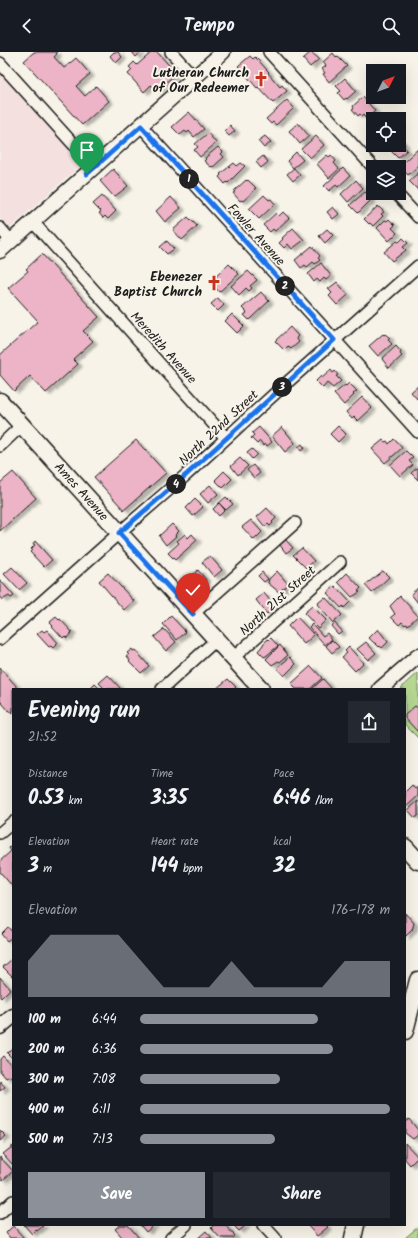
<!DOCTYPE html>
<meta charset="utf-8">
<style>
:root{--surface:#171b24;--page:#242831;--text:#f1f3f6;--muted:#9ea1a6;--accent:#8c9099}
body{margin:0;font-family:Kalam,sans-serif;background:var(--page);color:var(--text);height:100vh;display:flex;flex-direction:column;font-size:15px;white-space:nowrap}
*{box-sizing:border-box;margin:0}
p{font-size:13px;color:var(--muted)}
.icon{flex:none;width:22px;height:22px;fill:none;stroke:currentColor;stroke-width:2;stroke-linecap:round;stroke-linejoin:round}
.map{position:relative;flex:1;overflow:hidden}
.sheet{position:absolute;left:12px;top:636px;width:394px;height:538px;display:flex;flex-direction:column;background:var(--surface);border-radius:0px;box-shadow:0 4px 16px #0002}
.sheet>*{flex:none}
.needle{width:26px;rotate:48deg}
.buttons{position:absolute;left:366px;top:12px;display:grid;gap:8px}
.buttons a{display:grid;place-items:center;width:40px;height:40px;border-radius:0px;background:var(--surface);box-shadow:0 4px 16px #0002;font-size:20px}
.pin{position:absolute;display:grid;place-items:center;width:34px;height:34px;color:#fff;margin:-41px -17px;border-radius:50% 50% 50% 0;rotate:-45deg;box-shadow:0 0 4px #0007}
.pin .icon{rotate:45deg}
.km{position:absolute;width:20px;height:20px;margin:-10px;border-radius:50%;background:#222;color:#fff;font-size:11px;line-height:20px;text-align:center}
.round{display:grid;place-items:center;flex:none;width:42px;height:42px;border-radius:0px;background:var(--page)}
.headline{display:flex;align-items:center;justify-content:space-between;height:68px;padding:0 16px}
h1{font-size:22px;font-weight:800;line-height:30px}
.stats{display:grid;grid-template-columns:repeat(3,1fr);gap:6px;height:68px;padding:4px 16px}
.stats div{display:grid;align-content:center}
.stats b{font-size:20px;font-weight:800}
.stats small{font-size:11px;font-weight:400}
.stats p{font-size:11px}
.chart{height:112px;padding:8px 16px}
.chart p{display:flex;justify-content:space-between}
.chart svg{width:100%;height:72px;margin-top:4px;fill:var(--accent);opacity:.7}
.primary-button{display:flex;gap:8px;margin-top:auto;padding:8px 16px}
.primary-button a{flex:1;height:46px;border-radius:0px;background:var(--accent);color:#fff;font-size:16px;font-weight:800;line-height:46px;text-align:center}
.primary-button a+a{background:var(--page);color:var(--text)}
ul{padding:0 16px;list-style:none;font-size:13px}
li{display:grid;grid-template-columns:64px 48px 1fr;align-items:center;height:30px}
li i{height:10px;border-radius:5px;background:var(--accent)}
header{display:flex;justify-content:space-between;align-items:center;height:52px;padding:0 16px;background:var(--surface);font-size:18px;font-weight:800}
.map>svg:first-child{display:block}
</style>
<header><svg class="icon" aria-label="back" viewBox="0 0 24 24"><path d="M15 5l-7 7 7 7"/></svg>Tempo<svg class="icon" aria-label="search" viewBox="0 0 24 24"><circle cx="10" cy="10" r="6"/><path d="M15 15l6 6"/></svg></header>
<div class="map">
<svg width="418" height="1186" viewBox="0 0 418 1186">
<defs>
<filter id="shadow"><feDropShadow dx="4.5" dy="2.5" stdDeviation="1" flood-color="#0004"/></filter>
</defs>
<rect width="100%" height="100%" fill="#f7f3e8"/>
<filter id="ink" filterUnits="userSpaceOnUse"><feTurbulence type="fractalNoise" baseFrequency=".025" numOctaves="2"/><feDisplacementMap in="SourceGraphic" scale="8" xChannelSelector="R" yChannelSelector="G"/><feConvolveMatrix kernelMatrix="1 2 1 2 8 2 1 2 1" color-interpolation-filters="sRGB"/></filter>
<g filter="url(#ink)">
<!-- built -->
<path fill="#f4e0de" d="M0,20L83,111L9,177L0,167Z"/>
<!-- green -->
<path fill="#b6d892" stroke="#697a57" d="M418,621V686L405,673V637H400Z
M418,1175V1186H405Z"/>
<!-- building -->
<path fill="#edb4c7" stroke="#1c1c1c" filter="url(#shadow)" d="M34,0H57L56,1L57,2L54,5L64,16L76,6L90,22L76,34L85,44L96,34L109,49L82,73L24,9Z
M114,0H118L122,5L116,11L110,4Z
M132,0H141L136,5Z
M152,0H157L176,21L157,39L151,33L144,40L128,22L132,18L129,15L134,10L137,13Z
M311,0L319,7L310,15L303,7Z
M333,1L336,5L337,4L347,14L329,30L323,22L325,21L322,17L326,14L323,10Z
M250,4L253,7L255,5L259,9L267,18L269,20L268,21L280,35L282,33L287,39L273,51L258,35L257,36L238,14Z
M345,26L356,39L347,47L346,46L344,48L338,41L341,39L336,34Z
M363,45L375,59L366,67L363,63L362,64L360,62L358,64L352,57L354,56L353,54Z
M287,48L294,56L276,73L273,70L271,72L266,67Z
M189,60L204,77L194,85L189,79L187,81L185,79L180,83L172,75Z
M298,71L309,84L300,92L289,79Z
M230,73L235,79L229,84L224,79Z
M208,81L216,91L200,105L194,98L198,95L195,92Z
M265,84L271,90L264,96L258,89Z
M316,84L324,93L310,106L301,97Z
M399,86L405,93L403,94L407,98L398,106L390,98L392,96L390,93H399Z
M218,95L223,100L221,102L224,105L213,115L212,114L211,115L204,109L206,107L205,106Z
M418,97V114L408,123L399,114Z
M296,100L303,108L293,116L287,109Z
M327,103L329,105L331,103L336,109L334,111L339,117L329,126L317,112Z
M263,104L268,110L261,116L256,110Z
M234,111L237,114L241,111L245,114L228,131L227,130L225,132L219,125L221,123L220,122Z
M294,116L300,123L293,129L287,122Z
M343,116L350,124L338,135L336,133L329,139L324,134Z
M113,117L128,134L114,145L100,129Z
M418,121V137H417L409,129Z
M246,128L247,129L248,128L256,136L254,137L255,138L243,149L242,148L240,149L233,141L235,140L234,139Z
M356,128L363,136L348,150L341,142Z
M365,140L372,147L358,161L350,153Z
M264,143L269,148L271,147L275,152L259,167L249,157Z
M102,144L116,159L108,167L105,164L103,166L99,161L101,160L93,152Z
M171,145L181,156L165,170L156,159Z
M378,154L384,160L381,162L383,164L373,174L370,171L369,172L364,167Z
M333,155L339,162L333,167L327,160Z
M283,160L289,166L275,179L273,177L270,180L263,173L276,161L279,164Z
M188,165L197,174L182,188L173,178Z
M389,167L395,173L392,176L397,181L389,189L377,176L385,168L387,169Z
M293,176L304,188L292,197L288,192L284,196L279,191L283,187L282,186Z
M327,177L333,183L325,191L319,184Z
M403,186L408,191L403,195L406,198L392,209L384,200L397,189L399,190Z
M167,189L174,197L167,202L160,195Z
M312,194L320,204L318,206L320,208L315,212L313,210L307,215L305,213L301,216L295,208Z
M42,202L99,265L83,279L93,289L73,307L78,312L46,341L30,324L14,339L0,323V303L38,269L8,236L28,219L26,217Z
M321,211L331,224L326,228L324,226L320,230L317,227L314,230L308,222Z
M229,212L239,222L219,240L210,230Z
M248,219L257,228L250,234L252,236L249,239L246,236L239,243L231,234Z
M337,230L348,243L337,253L329,244L332,241L328,237Z
M261,240L269,249L249,268L244,263L247,261L242,256Z
M218,246L224,253L218,259L211,252Z
M232,262L244,274L237,281L225,269Z
M290,275L298,284L296,286L299,290L291,297L288,294L284,298L275,289Z
M383,282L384,283L385,282L390,286L388,288L392,292L378,304L369,294Z
M396,294L401,300L400,302L402,304L389,316L382,307Z
M331,318L333,321L335,319L338,323L336,324L341,329L333,336L327,331L323,336L316,329L321,324L322,326Z
M349,331L357,339L353,342L354,343L344,353L334,342L345,333L346,334Z
M418,334V347H417L411,340Z
M362,345L372,356L358,369L354,365L352,367L346,360Z
M338,374L346,382L338,390L330,382Z
M259,375L272,390L267,394L266,392L264,394L260,389L257,392L251,386L254,383L252,381Z
M282,375L295,391L285,400L272,384Z
M394,387L402,396L385,411L372,397L383,388L385,390L387,389L389,392Z
M136,388L166,421L124,458L94,425Z
M302,392L305,396L301,399L298,395Z
M252,397L257,402L252,407L247,401Z
M406,399L413,406L409,409L413,413L400,424L390,413Z
M240,406L248,414L238,423L231,414Z
M253,413L260,421L254,426L247,418Z
M418,415V428L411,421Z
M224,419L232,427L223,436L215,428Z
M13,420L36,446L0,479V431Z
M210,433L218,442L208,451L200,442Z
M226,445L233,452L226,458L219,451Z
M195,447L203,455L193,464L186,456Z
M219,451L225,458L219,464L213,457Z
M267,456L276,466L272,470L273,471L270,474L268,472L265,475L257,465Z
M251,468L262,480L254,488L242,475Z
M172,472L179,479L175,483L176,484L166,493L159,484Z
M185,482L188,486L192,482L197,488L175,508L168,501L179,491L177,489Z
M285,487L293,496L286,501L279,492Z
M35,489L52,508L44,515L30,500L32,498L31,497L35,493L33,492Z
M302,496L314,509L306,516L293,503Z
M210,504L222,518L214,525L202,510Z
M12,515L27,531L19,538L4,522Z
M198,518L206,528L202,532L204,534L199,539L192,530L191,532L187,528Z
M277,519L288,532L279,540L268,531L269,527Z
M383,519L389,525L372,541L365,533Z
M262,520L268,527L264,530L258,524Z
M108,521L134,549L124,558L99,529Z
M347,521L361,536L358,539L360,540L352,545L338,530Z
M0,528L14,544L11,546L9,544L2,548L0,545Z
M335,534L350,550L344,556L343,554L341,556L327,541Z
M418,536V551L411,542Z
M264,541L275,555L267,562L256,548Z
M400,544L418,564L408,573L406,572L405,573L402,570L399,573L391,565L395,562L390,554Z
M325,545L342,563L333,571L317,552Z
M312,554L326,568L318,576L304,561Z
M171,564L186,580L177,588L163,572Z
M56,565L59,568L60,567L72,580L67,586L65,584L63,586L52,574L53,573L50,570Z
M297,565L314,583L304,592L288,574Z
M335,571L342,579L338,582L331,574Z
M312,572L323,584L327,581L332,587L325,593L309,575Z
M164,577L176,590L166,599L154,585Z
M378,577L388,590L382,596L380,594L379,595L375,591H374L369,586Z
M42,578L44,580L47,578L58,591L53,596L51,594L49,595L37,582Z
M271,586L278,594L266,604L264,605L258,599L263,593V592L268,587L269,588Z
M332,588L339,595L332,601L326,594Z
M366,590L376,601L368,608L357,597Z
M280,593L288,603L280,610L278,609L272,613L266,607Z
M349,595L363,611L355,619L342,605L347,601L345,599Z
M132,597L133,599L135,598L149,614L141,621L129,609L130,608L127,604L129,603L127,601Z
M290,605L296,612L284,624L277,616Z
M311,614L322,626L310,637H296L291,632Z
M0,616L19,637H13V659L11,661L0,649Z
M108,623L121,637H105L99,631Z
M228,627L236,635L234,637H216Z
M323,627L332,637H312Z
M95,632L100,637H90Z
M415,654L418,656V678L417,679L405,666V663Z
M412,733L415,737L418,735V744L405,756V740Z
M418,749V764L415,766L408,758Z
M13,793V835L0,820V809L11,799L9,796Z
M405,861L414,871L412,878L405,885Z
M8,875L13,881V884L7,889L1,882Z
M12,907H13V925L3,915Z
M0,925L10,937L1,946L0,945Z
M13,995V1007L7,1001Z
M3,1004L13,1015V1025L12,1026L10,1024L6,1026L0,1019V1007Z
M0,1029L5,1035L0,1039Z
M409,1067L418,1078V1083L413,1087L405,1081V1070Z
M0,1078L6,1084L0,1089Z
M405,1091L418,1105L410,1113L405,1107Z
M13,1094V1113L3,1102Z
M0,1105L13,1119L3,1128L0,1124Z
M24,1173H41L43,1174L37,1179L36,1178L32,1182Z
M120,1173H128L139,1186H123L115,1177Z
M140,1173H154L146,1180Z
M214,1173H225L235,1184L233,1186H220L211,1176Z
M233,1173H246L239,1179Z
M307,1173H326L328,1175L317,1184Z
M13,1174L24,1186H10L6,1181Z
M206,1179L212,1186H198Z"/>
<g fill="none" stroke-linecap="round" stroke-linejoin="round">
<!-- minor casing -->
<g stroke="#1c1c1c" stroke-width="14">
<path id="minor" d="M171,0L195,26
M269,0L373,115
M0,11L94,115
M141,74L418,380
M396,141L418,165
M33,170L226,386
M0,176L11,189
M0,394L22,373
M193,562L295,471
M0,587L119,481L186,423L281,336L418,214
M233,606L340,510
M162,637L216,588
M0,781L13,770
M0,1161L13,1149
M263,1173L275,1186
M171,1186L186,1173"/>
</g>
<!-- tertiary casing -->
<g stroke="#1c1c1c" stroke-width="17">
<path id="tertiary" d="M0,199L223,0
M380,637L418,604
M0,975L13,964"/>
</g>
<!-- secondary casing -->
<g stroke="#1c1c1c" stroke-width="19">
<path id="secondary" d="M0,349L261,637
M405,795L418,809
M405,979L418,928
M353,1186L356,1173"/>
</g>
<!-- minor -->
<use href="#minor" stroke="#f7f3e8" stroke-width="11"/>
<!-- tertiary -->
<use href="#tertiary" stroke="#f7f3e8" stroke-width="14"/>
<!-- secondary -->
<use href="#secondary" stroke="#f7f3e8" stroke-width="16"/>
</g>
</g>
<g fill="none" stroke-linecap="round" stroke-linejoin="round" filter="url(#ink)">
<!-- route casing -->
<g stroke="#fff" stroke-width="8">
<path id="route" d="M87,122L141,74L334,288L186,423L119,481L193,562"/>
</g>
<!-- route -->
<use href="#route" stroke="#1a73e8" stroke-width="5"/>
</g>
<!-- icons -->
<defs>
<g id="church-bare" transform="scale(1.2)"><path d="M-1.2-6h2.4v3.5h3.3v2.4h-3.3V6h-2.4V-.1h-3.3v-2.4h3.3Z" fill="#c8321e" stroke="#f7f3e8" stroke-width="2.5" paint-order="stroke"/></g>
</defs>
<g fill-rule="evenodd">
<use href="#church-bare" x="261" y="27"/>
<use href="#church-bare" x="214" y="231"/>
</g>
<g text-anchor="middle" stroke-width="4" stroke-linejoin="round" paint-order="stroke">
<!-- poi labels -->
<g font-size="13" font-weight="bold" fill="#1c1c1c" stroke="#f7f3e8" text-anchor="end">
<text x="249" y="25">Lutheran Church<tspan x="249" dy="15">of Our Redeemer</tspan></text>
<text x="202" y="229">Ebenezer<tspan x="202" dy="15">Baptist Church</tspan></text>
</g>
<!-- street labels -->
<g font-size="13" fill="#1c1c1c" stroke="#f7f3e8">
<text transform="translate(257 182) rotate(48)" y="5">Fowler Avenue</text>
<text transform="translate(164 295) rotate(48)" y="5">Meredith Avenue</text>
<text transform="translate(218 375) rotate(-43)" y="5">North 22nd Street</text>
<text transform="translate(82 439) rotate(48)" y="5">Ames Avenue</text>
<text transform="translate(277 548) rotate(-42)" y="5">North 21st Street</text>
</g>
</g>
</svg>
<div class="buttons">
<a><svg class="needle" viewBox="-14 -14 28 28"><path d="M0-13l5 13h-10z" fill="#e53935"/><path d="M0 13l5-13h-10z" fill="#9ea1a6"/></svg></a>
<a><svg class="icon" aria-label="locate" viewBox="0 0 24 24"><circle cx="12" cy="12" r="6"/><path d="M12 2v4M12 18v4M2 12h4M18 12h4"/></svg></a>
<a><svg class="icon" aria-label="layers" viewBox="0 0 24 24"><path d="M12 4l9 5-9 5-9-5zM3 14l9 5 9-5"/></svg></a>
</div>
<div class="pin" style="left:87px;top:122px;background:#1e9e55"><svg class="icon" aria-label="arrive" viewBox="0 0 24 24"><path d="M6 21V4h12l-3 4 3 4H6"/></svg></div>
<div class="pin" style="left:193px;top:562px;background:#d93025"><svg class="icon" aria-label="check" viewBox="0 0 24 24"><path d="M5 12l5 5 9-10"/></svg></div>
<b class="km" style="left:189px;top:127px">1</b>
<b class="km" style="left:285px;top:234px">2</b>
<b class="km" style="left:282px;top:335px">3</b>
<b class="km" style="left:176px;top:432px">4</b>
<section class="sheet">
<div class="headline"><div><h1>Evening run</h1><p>21:52</p></div><a class="round"><svg class="icon" aria-label="share" viewBox="0 0 24 24"><path d="M12 15V3M7 8l5-5 5 5M5 13v7h14v-7"/></svg></a></div>
<div class="stats">
<div><p>Distance</p><b>0.53<small> km</small></b></div>
<div><p>Time</p><b>3:35</b></div>
<div><p>Pace</p><b>6:46<small> /km</small></b></div>
</div>
<div class="stats">
<div><p>Elevation</p><b>3<small> m</small></b></div>
<div><p>Heart rate</p><b>144<small> bpm</small></b></div>
<div><p>kcal</p><b>32</b></div>
</div>
<div class="chart"><p><span>Elevation</span>176–178 m</p>
<svg viewBox="0 0 160 44" preserveAspectRatio="none"><path d="M0 44V22L10 6L20 6L30 6L40 6L50 22L60 38L70 38L80 38L90 22L100 38L110 38L120 38L130 38L140 22L150 22L160 22V44z"/></svg>
</div>
<ul>
<li><b>100 m</b>6:44<i style="width:71%"></i></li>
<li><b>200 m</b>6:36<i style="width:77%"></i></li>
<li><b>300 m</b>7:08<i style="width:56%"></i></li>
<li><b>400 m</b>6:11<i style="width:100%"></i></li>
<li><b>500 m</b>7:13<i style="width:54%"></i></li>
</ul>
<div class="primary-button"><a>Save</a><a>Share</a></div>
</section>
</div>
